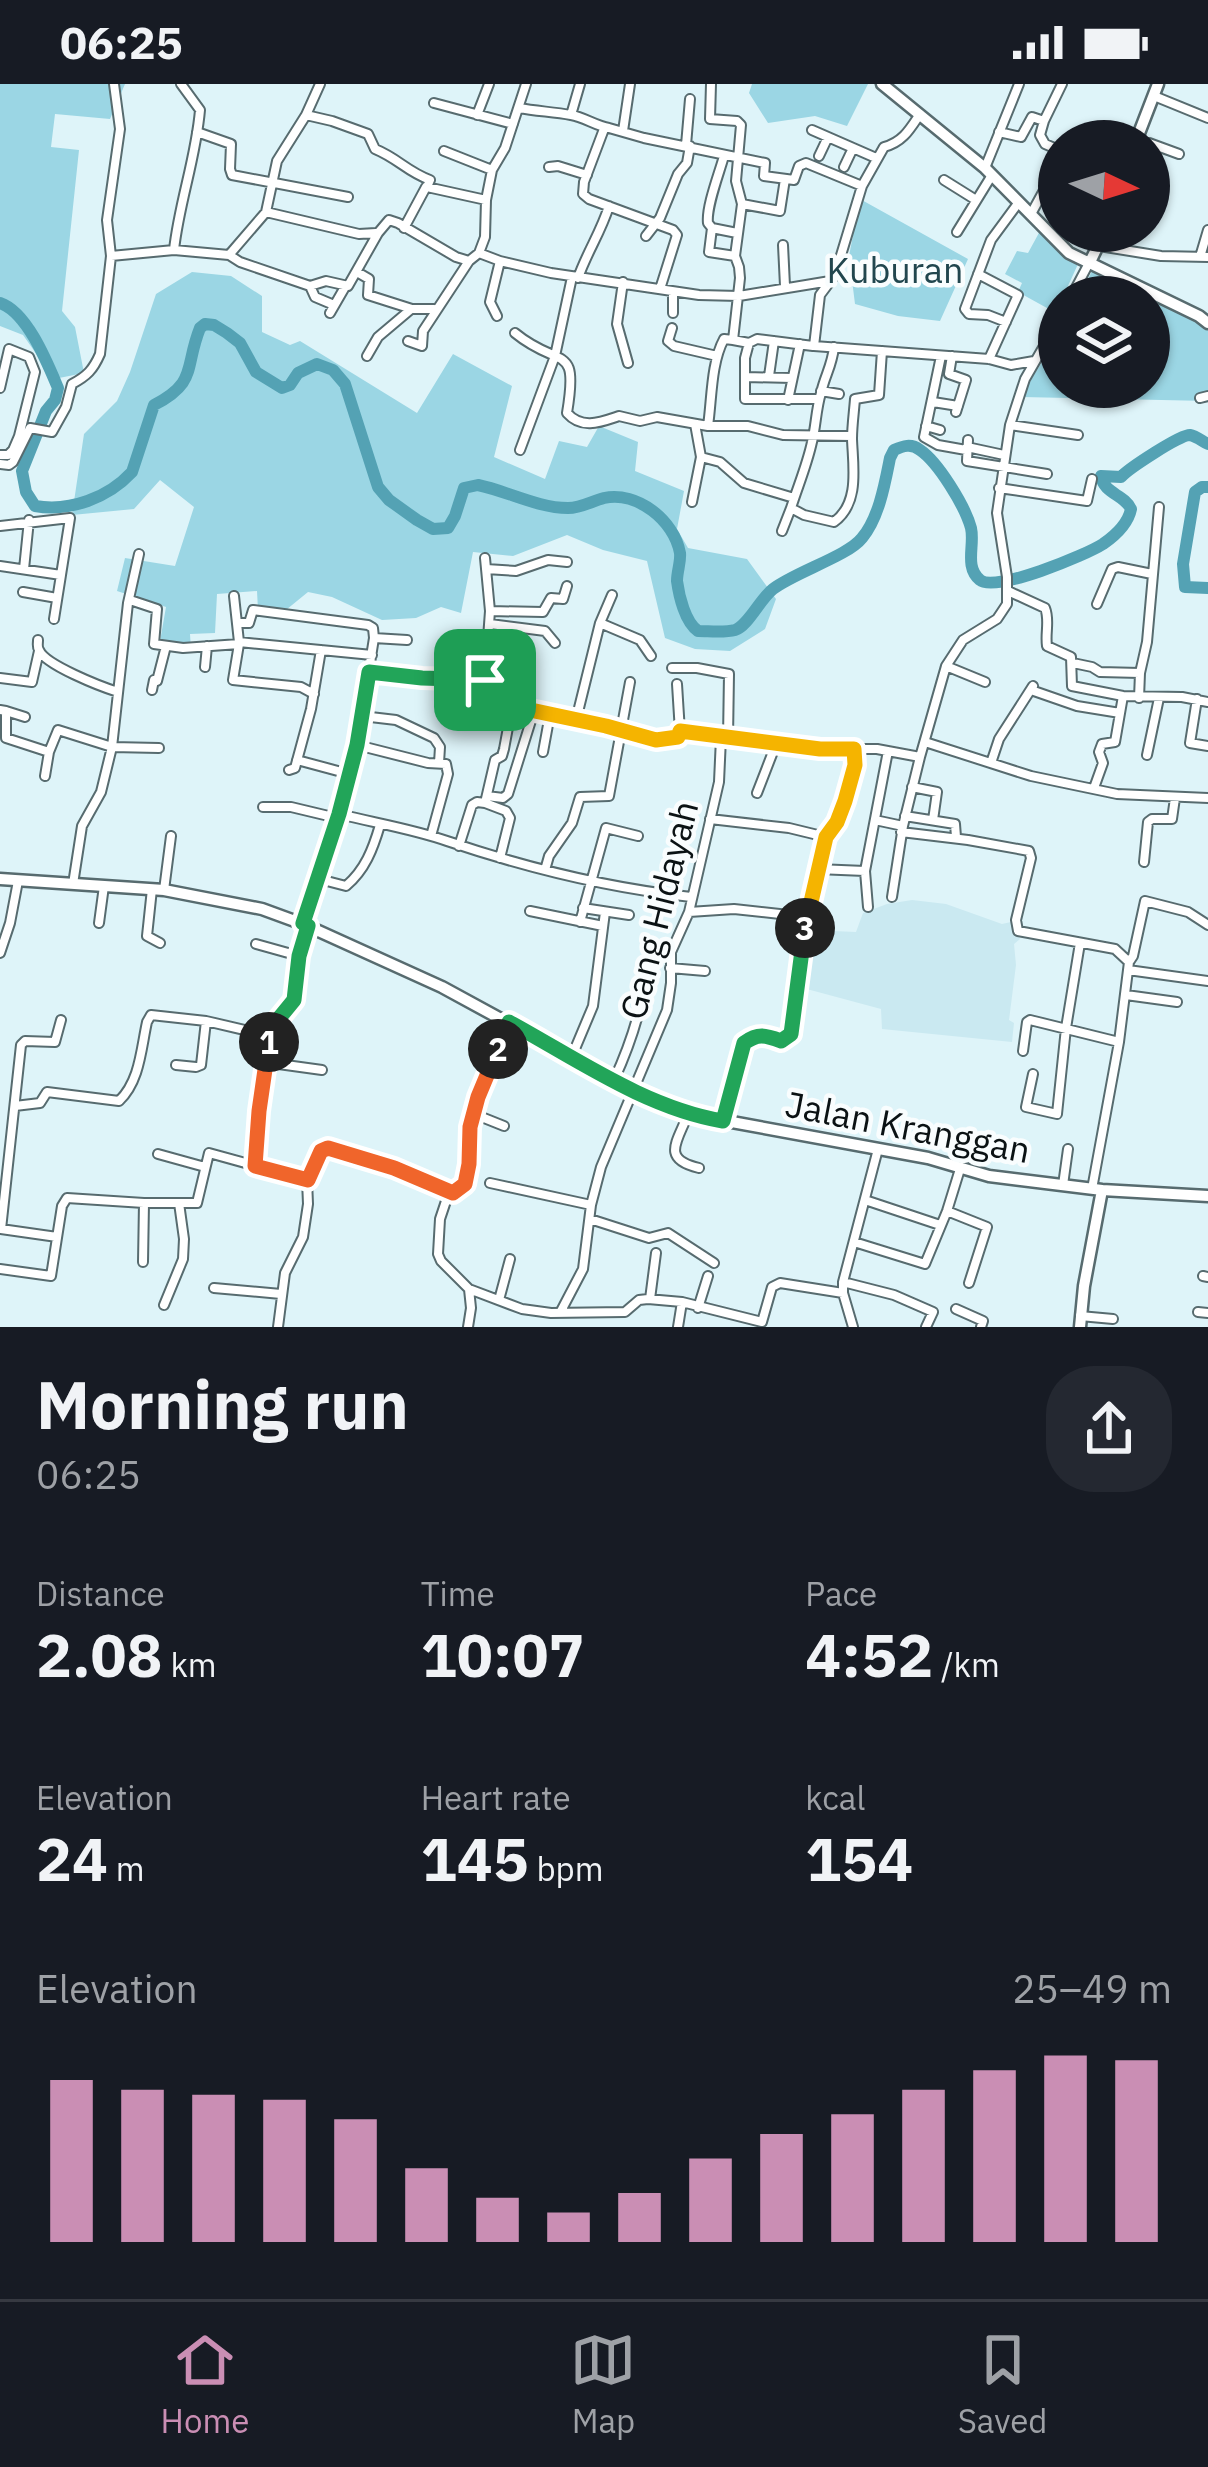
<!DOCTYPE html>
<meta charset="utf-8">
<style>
:root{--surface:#171b24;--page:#242831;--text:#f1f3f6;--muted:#9ea1a6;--line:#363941;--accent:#ca8eb4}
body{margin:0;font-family:"IBM Plex Sans",sans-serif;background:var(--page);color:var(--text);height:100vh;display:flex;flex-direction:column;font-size:45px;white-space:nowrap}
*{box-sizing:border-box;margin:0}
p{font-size:39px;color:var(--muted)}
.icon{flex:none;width:66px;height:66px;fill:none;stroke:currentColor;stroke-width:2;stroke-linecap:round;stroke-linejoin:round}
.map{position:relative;height:1243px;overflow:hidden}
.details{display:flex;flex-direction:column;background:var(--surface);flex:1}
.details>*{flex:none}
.needle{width:78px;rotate:94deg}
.tools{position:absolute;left:1038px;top:36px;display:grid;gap:24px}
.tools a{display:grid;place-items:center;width:132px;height:132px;border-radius:50%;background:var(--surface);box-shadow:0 3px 9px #0004;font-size:60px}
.pin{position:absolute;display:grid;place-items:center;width:102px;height:102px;color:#fff;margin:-51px;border-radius:24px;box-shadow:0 6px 18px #0006}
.km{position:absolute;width:60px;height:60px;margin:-30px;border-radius:50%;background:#222;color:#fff;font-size:33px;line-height:60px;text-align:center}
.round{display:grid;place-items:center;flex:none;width:126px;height:126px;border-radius:48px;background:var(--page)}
.head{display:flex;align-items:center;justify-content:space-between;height:204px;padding:0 36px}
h1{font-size:66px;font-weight:700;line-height:90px}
.metrics{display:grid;grid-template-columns:repeat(3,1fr);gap:18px;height:204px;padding:12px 36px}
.metrics div{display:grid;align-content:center}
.metrics b{font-size:60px;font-weight:700}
.metrics small{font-size:33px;font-weight:400}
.metrics p{font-size:33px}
.chart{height:336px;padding:24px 36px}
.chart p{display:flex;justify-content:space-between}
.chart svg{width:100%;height:216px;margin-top:12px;stroke:var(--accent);stroke-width:6}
.status{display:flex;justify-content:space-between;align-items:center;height:84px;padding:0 60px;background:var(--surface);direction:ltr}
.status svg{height:33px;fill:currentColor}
.tab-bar{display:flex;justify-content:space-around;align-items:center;height:168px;border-top:3px solid var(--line);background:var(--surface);font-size:33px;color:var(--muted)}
.tab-bar a{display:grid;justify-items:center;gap:6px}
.tab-bar .active{color:var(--accent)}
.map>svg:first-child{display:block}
</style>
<div class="status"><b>06:25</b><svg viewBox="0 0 49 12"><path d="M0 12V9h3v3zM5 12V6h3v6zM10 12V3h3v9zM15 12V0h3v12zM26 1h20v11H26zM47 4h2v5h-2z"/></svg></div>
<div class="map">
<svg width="1208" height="1243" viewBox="0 0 1208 1243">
<rect width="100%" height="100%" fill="#def4f9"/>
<!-- built -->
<path fill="#cae9f1" d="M912,816L946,820L1002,840L1011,838L1020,855L1014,860L1016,881L1009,936L1014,939L1012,958L882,945L881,925L803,904L810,846L856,848L863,829L887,820Z"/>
<!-- green -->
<path fill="#9bd6e4" d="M0,0H125L110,35L55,30L51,63L79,66L62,227L75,243L84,289L54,295L23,251L0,242Z
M752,0H868L847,42L815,32L768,39L749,9Z
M860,115L968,175L940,237L898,232L855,220L849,172Z
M1040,147L1078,180L1063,213H1059L1056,229L1018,208L1022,199L1005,190L1017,167L1028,169Z
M1092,187L1204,238L1208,246V317L1022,313C1032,290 1047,273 1059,251V303H1149V213H1079Z
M192,188L231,192L262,212V248L290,261L300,257L417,329L453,270L512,302L494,373L545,395L559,357L587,363L599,342L638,358L635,387L684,407L677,445L688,464L747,475L776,515L765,545L730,567L695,565L665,554L647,477L603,466L567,451L513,472L473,468L461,529L441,523L416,534L382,536L332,513L308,508L281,530L258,526L257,507L217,510L215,549L190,550L191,566L159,563L166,523L117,507L125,474L175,482L194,423L160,396L134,425L72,431L84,350L117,317L130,288L156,210Z"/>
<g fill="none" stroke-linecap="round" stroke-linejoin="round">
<!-- river -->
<path stroke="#54a2b4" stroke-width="12" d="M0,219C27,228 47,278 58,304L55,316L46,327L22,387L26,408L35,422C70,428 108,414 132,388L154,321C198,298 184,284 200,244L205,240L214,241L227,249L240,259L256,288L282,304L290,301L298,289L317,280L333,286L345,300L378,403L389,416L417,436L433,445L448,444L455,432L464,404L478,401C507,407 538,424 568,424C581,424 592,417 604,414C637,407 674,436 680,469C681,478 677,487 677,497C679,512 685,538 698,547C709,547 724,549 735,546C748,542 760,515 773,505C795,488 848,472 862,454C879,434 885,399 890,374L894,366C903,362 911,359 920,366C938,378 965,422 971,444C975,461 964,483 980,496C995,509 1086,471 1103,460C1116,451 1128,440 1131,425C1124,410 1104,410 1101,392L1121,393C1128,385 1181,350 1190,351C1196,352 1202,357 1208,360
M1208,403H1202L1195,408L1183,480L1185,503L1208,504"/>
<!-- street casing -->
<g stroke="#576b6f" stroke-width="12">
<path id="street" d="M711,0L710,35L737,37L741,41L736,97L742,120L735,172L739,183L740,194L733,256
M1154,12L1208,34
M434,19L513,40
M519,24C536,27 553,28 571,31C584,33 596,42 609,44L644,54L765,79L764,92L794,96L799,82L806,79L862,102
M920,30C910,45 903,58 884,63L862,102L835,191L820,211L814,262L989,275L1011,281L1034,277
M306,31L332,37L368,50L375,65C399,75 406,87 430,96L427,103L486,116
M477,31L489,0
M571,31L580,0
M1044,37L1062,0
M604,45L584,98L583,110L589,115L673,146L677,151L660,205
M812,46L876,74
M623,47L630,0
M197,48L231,60L230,85L232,91L348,113
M999,48L1021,53L1032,33L1044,37L1040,51L1045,60L1059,66
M1149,59L1179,70
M686,61L690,15
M444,67L492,86
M724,72C719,90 706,123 708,139L712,144L737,149
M819,72L828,53
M549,83L558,82L587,91
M844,83L853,64
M985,84L1019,0
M944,96L976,116
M742,120L780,127L785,95
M266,128L359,150L376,149
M1031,130L1059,79
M404,144L426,103
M712,144L709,168L735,172
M957,148L992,91
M646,152L660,134L678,90L687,79L690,62
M783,161L785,202
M1099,162L1161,172L1208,173
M174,166C179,119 196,74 200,26L181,0
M479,169L485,153L486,116L492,86L505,64L526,0
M229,171L266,128L277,77L306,31L320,0
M111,172L174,166L229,171L240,178L310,202L315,213L334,221
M1200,173L1208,146
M357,188L369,195L368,211L412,225H434
M978,190L1018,211L989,275
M578,194C587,168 601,148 609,122
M623,198L617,240L628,279
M310,202L326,197L348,202L378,149L389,136L398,139L456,173L469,177L479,169L500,177L551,189L699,211L739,212L830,197
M1071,213L1089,179
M330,229L345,203
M673,229V209
M497,232L490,218L500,177
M1006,238L988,231L969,230L965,225L991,156L1019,118
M672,244L668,257L674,262L717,272
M515,249C560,286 579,257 567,329C582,346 601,338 619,332L640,337L657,333L708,342H748L783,351L852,352
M733,256L749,259L757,255L813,262
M408,257L422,262L423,247L469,177
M749,259L745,274V315H819
M834,263C832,282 825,291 821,309C816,325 816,342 812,358C807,381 798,402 791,424L804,431L834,438C860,419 853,383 852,355C852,342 854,328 855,315L879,311L882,267
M367,272L378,253L410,226
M941,272L924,353L938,361L966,366
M952,272L949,290L966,296L956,328
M769,292L774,257
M746,293L792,294
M0,304L9,265L29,273L35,288L19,352L13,366L8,371H0
M821,307L839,310
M1200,314L1208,312
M788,316L800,260
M933,318L958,322
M1010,341L1078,351
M708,342C712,314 711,279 724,255L733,256
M926,342L940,346
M968,356L967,377L1047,390
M967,363L1004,371
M520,366L555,272L572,193
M701,373L720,378L744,399L794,414
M0,380L9,381L13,378L30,344L52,348L66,323L72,300C87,292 93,286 100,270L111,172L107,136L120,45L114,0
M999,404L1087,417L1092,395
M692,418L701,373L695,340
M0,442L70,434L61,491L0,482
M782,447L791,424
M485,474L490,527L485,595
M24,485L29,436
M486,485L516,487L548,476L567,478
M1008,507L1045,524C1050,536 1045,549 1047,562L1071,573L1072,602L1123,612L1182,613L1208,618
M23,508L57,514
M234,512L239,558
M130,516L157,525L154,560L183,564L239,560V558L372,571
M1097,520L1112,485L1118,483L1152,490
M490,527L543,528L551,514L563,515L567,502
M54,535L61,491
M237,539H249L253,526L368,541L373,544L374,554
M600,539L612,511
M490,540L545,547L555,559
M374,554L407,556
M38,556C38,560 37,563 39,566C45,581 102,603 118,608
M239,560L233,596L301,603L314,610
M1073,579L1092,583L1100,588L1140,589
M946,582L985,598
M205,583L207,562
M672,584H697L729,590L728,654
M369,588L422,594L485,595V613L488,617L606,642L657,656L675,655L680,648
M0,594L32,598L39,567
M677,600L680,648
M152,606L154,596L157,597L166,562
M1031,606L1077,622L1120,629
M1139,614L1140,589L1147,558L1159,423
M1197,615L1190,659L1208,662
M0,626L6,627V654L49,668L58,646L112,663L128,519L139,470
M6,627L25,633
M362,632L396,636L434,654L440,663L439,679
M576,636L600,539L640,556L651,572
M680,648L820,665H877L920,673L946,582L963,556L997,535L1007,520V493L997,429L1010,341L1025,295L1059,236
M925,658L1031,692L1117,710L1208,714
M357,661L428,679L446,680L448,690L431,752
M543,668L550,630
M1147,671L1159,614
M297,676L349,690
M991,679L999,655L1033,602
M289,686L295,684L311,625L321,566
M45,692L49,668
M912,703L937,708L933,736
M1094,704L1103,679L1099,668L1102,660L1115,658L1123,612
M757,709L776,660
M487,712L503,714L508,710L534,627
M263,723H291L337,734
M339,730C375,739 413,745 447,757C527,784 608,804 691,813
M905,732L955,740L956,753
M710,735L789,744L826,753
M875,736L903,742
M901,748L968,756L1029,767L1031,774L1016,836L1018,847L1115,865L1129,878L1119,958L1092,1105
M459,762L472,721L477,718L485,719
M500,774L510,734L506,727L485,719L495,676L502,672L504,665L512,622
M1144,778L1148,738L1152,735H1172L1175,714
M817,785L865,787
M545,786L549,772L572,739L580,713L609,712L630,598
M319,795L346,802C365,786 373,765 380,741
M73,800L82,742L101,708L112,663L159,664
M152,805L147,852L160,859
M164,806L171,752
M892,813L903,742L920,673
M868,823L865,787L888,667
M583,824L629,831
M530,827L603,842
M689,828L734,825L807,833
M580,838L606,744L638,752
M99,839L104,802
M303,840L339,730L357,661L374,554
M256,860L299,872
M0,869L10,839L18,797
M1129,878L1133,872L1145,817L1188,828L1208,841
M670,884L705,887
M1128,886L1208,897
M1126,911L1177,918
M1023,967L1027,938L1030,936L1119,958
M572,972L593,922L605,828
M264,978L322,986
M176,981L196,983L201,981L206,937
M1033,990L1026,1023L1057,1030L1066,944L1080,859
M614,996C634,953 646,911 650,864
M15,1022L40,1019L47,1008L119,1017C140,997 141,965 147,938L151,931L206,937L270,952
M474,1030L504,1042
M688,1030C678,1057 660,1075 699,1084
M723,1037L744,959L755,951L786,956L794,944C799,888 805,833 819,779C830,740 856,708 854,665
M158,1070L205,1083
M255,1082L259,1027L268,959L276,938L294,916L298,901L299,872L307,842
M490,1099L591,1121
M1063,1101L1068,1065
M868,1117L940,1141
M947,1127L987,1143L969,1199
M590,1135L649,1154L668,1149L714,1179
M57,1153L1,1145L21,961L25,957L55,958L61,936
M854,1158L925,1180L947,1127L960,1085
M143,1178L144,1119
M0,1185L51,1192L62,1122L67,1114L144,1119H197L209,1069L307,1096
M1203,1192L1208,1193
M843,1198L894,1211L933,1228L926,1243
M214,1204L281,1210
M469,1205L522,1225L551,1229L625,1228L639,1216L648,1215L682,1218L762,1238L772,1203L780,1199L843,1209
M650,1215L656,1169
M499,1216L510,1175
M164,1221L183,1175L184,1155L179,1119
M698,1224L708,1192
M956,1225L983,1237L981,1243
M561,1227L583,1185L591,1121L601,1083L667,926L671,899V868L689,828L719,698L721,654
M1198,1228L1208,1229
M1080,1232L1113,1235
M278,1243L285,1189L303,1153L308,1120L307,1096L321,1067L328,1064L394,1084L453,1109
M468,1243L471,1224L469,1205L441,1177L438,1170L440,1135L447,1114L465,1100L469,1080L468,1053L474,1030L509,939
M678,1243L682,1218
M853,1243L843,1209V1198L878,1065"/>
</g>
<!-- secondary casing -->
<g stroke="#576b6f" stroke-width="15">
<path id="secondary" d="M882,0L985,84L1069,169L1199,232L1208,239
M1136,57L1158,0
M1090,178L1105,147
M0,795L164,806L262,825L303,840L442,903L633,1007L688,1030L928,1074L989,1092L1102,1106L1208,1112
M1080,1243L1084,1202L1102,1106"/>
</g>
<!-- street -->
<use href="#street" stroke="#fff" stroke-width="8"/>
<!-- secondary -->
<use href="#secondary" stroke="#fff" stroke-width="10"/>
</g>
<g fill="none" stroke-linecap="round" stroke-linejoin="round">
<!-- split-1 casing -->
<g stroke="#fff" stroke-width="24">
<path id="split-1" d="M269,958L276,938L294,916L299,872L308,842L303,839L339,730L357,661L369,588L422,594L485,596"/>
</g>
<!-- split-2 casing -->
<g stroke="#fff" stroke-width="24">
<path id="split-2" d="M269,958L259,1027L255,1082L308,1096L321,1067L328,1064L394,1084L453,1109L465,1100L469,1080L470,1043L478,1013L498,965"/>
</g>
<!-- split-3 casing -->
<g stroke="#fff" stroke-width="24">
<path id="split-3" d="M498,965L509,938C577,975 646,1024 723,1037L744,959C758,949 765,951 781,957L791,950L805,844"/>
</g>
<!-- split-4 casing -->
<g stroke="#fff" stroke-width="24">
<path id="split-4" d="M485,596V613L488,617L606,642L656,656L678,653L680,647L820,665H854L855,681L845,717L837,738L826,753L805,844"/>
</g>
<!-- split-1 -->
<use href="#split-1" stroke="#22a559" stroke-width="15"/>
<!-- split-2 -->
<use href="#split-2" stroke="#f0652b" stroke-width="15"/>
<!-- split-3 -->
<use href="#split-3" stroke="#22a559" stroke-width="15"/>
<!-- split-4 -->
<use href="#split-4" stroke="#f5b400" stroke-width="15"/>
</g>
<g text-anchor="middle" stroke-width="9" stroke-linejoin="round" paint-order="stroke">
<!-- park labels -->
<g font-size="36" fill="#21464e" stroke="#f9fdfe">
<text x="895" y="199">Kuburan</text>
</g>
<!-- street labels -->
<g font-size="36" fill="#0b1214" stroke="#f9fdfe">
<text transform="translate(659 826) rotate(-76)" y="13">Gang Hidayah</text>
<text transform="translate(908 1043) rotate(11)" y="13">Jalan Kranggan</text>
</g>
</g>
</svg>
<div class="tools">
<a><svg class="needle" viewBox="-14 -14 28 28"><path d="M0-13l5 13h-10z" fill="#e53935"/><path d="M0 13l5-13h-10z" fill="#9ea1a6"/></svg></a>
<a><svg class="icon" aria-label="layers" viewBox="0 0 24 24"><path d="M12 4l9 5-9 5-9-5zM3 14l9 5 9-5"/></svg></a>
</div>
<div class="pin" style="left:485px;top:596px;background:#1e9e55"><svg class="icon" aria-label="arrive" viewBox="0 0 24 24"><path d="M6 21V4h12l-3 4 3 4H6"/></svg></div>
<b class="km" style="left:269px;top:958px">1</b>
<b class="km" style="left:498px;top:965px">2</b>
<b class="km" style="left:805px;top:844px">3</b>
</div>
<section class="details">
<div class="head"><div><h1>Morning run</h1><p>06:25</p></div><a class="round"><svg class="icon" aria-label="share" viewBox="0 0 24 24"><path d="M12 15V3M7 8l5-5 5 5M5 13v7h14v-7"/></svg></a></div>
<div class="metrics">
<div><p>Distance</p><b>2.08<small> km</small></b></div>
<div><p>Time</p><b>10:07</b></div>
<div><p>Pace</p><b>4:52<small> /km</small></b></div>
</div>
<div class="metrics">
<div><p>Elevation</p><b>24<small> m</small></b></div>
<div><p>Heart rate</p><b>145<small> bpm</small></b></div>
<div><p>kcal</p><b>154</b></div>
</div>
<div class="chart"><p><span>Elevation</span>25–49 m</p>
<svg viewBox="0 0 160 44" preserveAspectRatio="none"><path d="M5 44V11M15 44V13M25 44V14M35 44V15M45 44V19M55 44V29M65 44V35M75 44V38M85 44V34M95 44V27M105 44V22M115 44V18M125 44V13M135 44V9M145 44V6M155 44V7"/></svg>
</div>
</section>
<nav class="tab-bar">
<a class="active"><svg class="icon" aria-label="home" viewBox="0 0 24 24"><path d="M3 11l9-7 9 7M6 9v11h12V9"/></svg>Home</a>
<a><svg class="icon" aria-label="map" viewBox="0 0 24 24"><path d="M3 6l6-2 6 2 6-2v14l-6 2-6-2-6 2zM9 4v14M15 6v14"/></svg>Map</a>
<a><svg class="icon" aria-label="saved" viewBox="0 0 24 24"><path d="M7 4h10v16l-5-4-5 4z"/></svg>Saved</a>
</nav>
